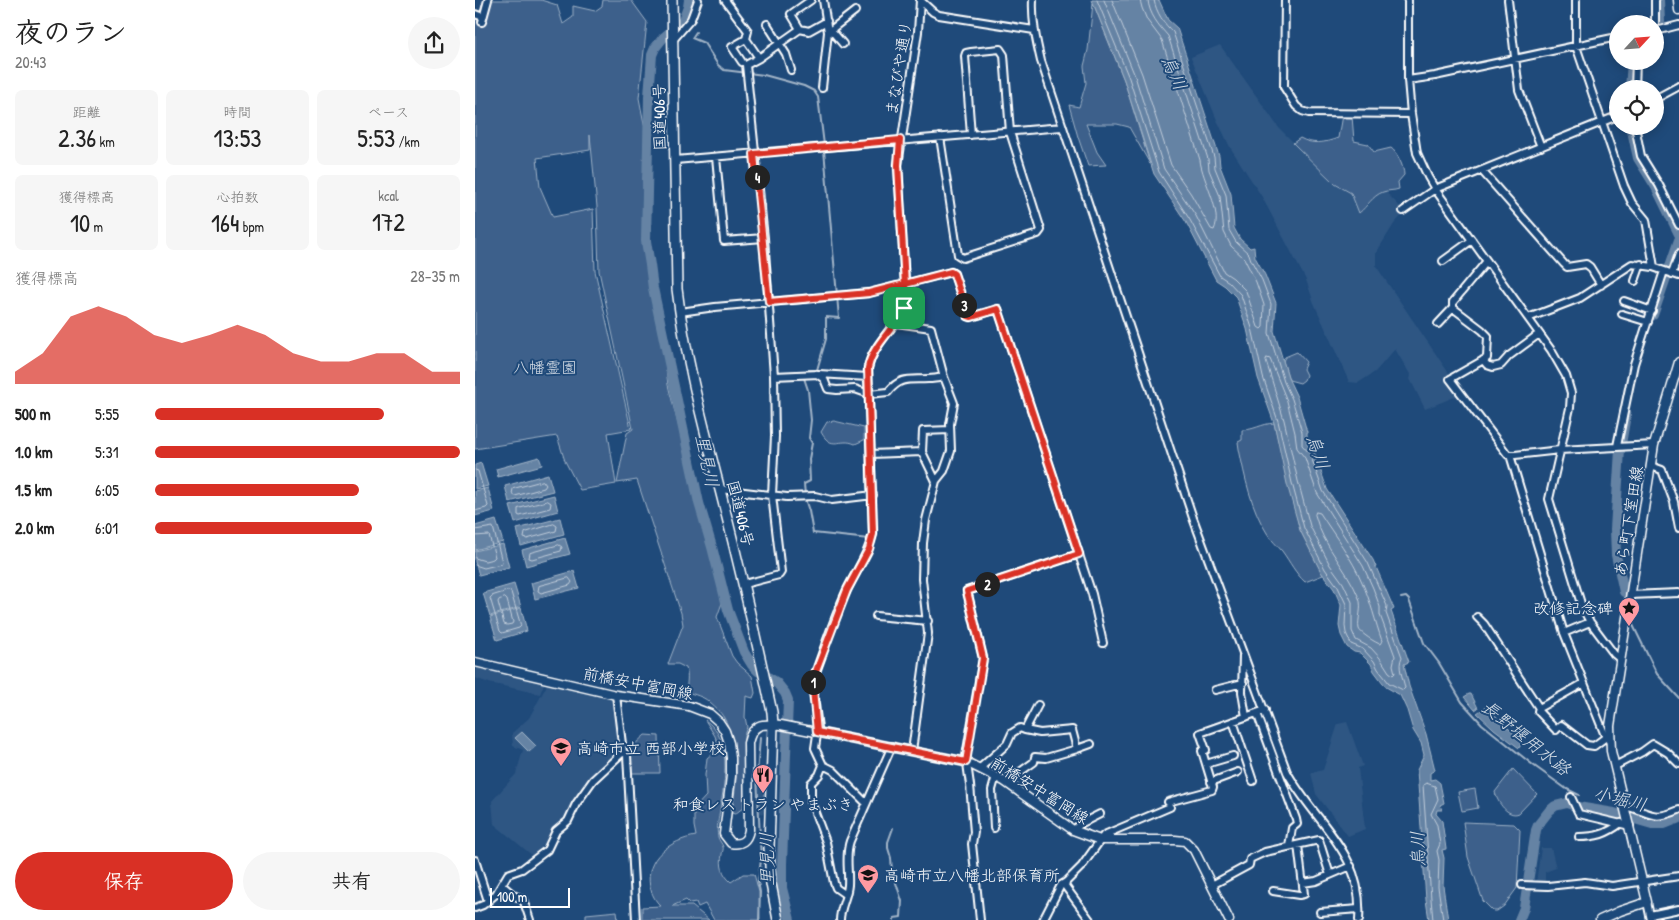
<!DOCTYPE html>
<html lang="ja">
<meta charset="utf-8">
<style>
:root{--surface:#fff;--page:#f6f6f6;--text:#222;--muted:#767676;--accent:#d93025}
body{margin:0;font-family:"Patrick Hand","Klee One",sans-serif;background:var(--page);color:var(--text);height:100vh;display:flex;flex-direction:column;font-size:19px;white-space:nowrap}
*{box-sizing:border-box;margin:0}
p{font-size:16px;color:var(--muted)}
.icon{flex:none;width:28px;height:28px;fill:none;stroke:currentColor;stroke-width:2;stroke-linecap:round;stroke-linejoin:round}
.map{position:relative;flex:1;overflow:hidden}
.panel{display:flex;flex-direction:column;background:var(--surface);width:475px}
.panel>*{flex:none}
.needle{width:32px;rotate:64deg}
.tools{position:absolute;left:1134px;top:15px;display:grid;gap:10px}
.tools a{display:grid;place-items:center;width:55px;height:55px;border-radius:50%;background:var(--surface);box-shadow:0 2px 12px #0003;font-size:25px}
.scale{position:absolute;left:15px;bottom:12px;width:80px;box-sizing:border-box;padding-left:5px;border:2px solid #fff;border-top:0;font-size:14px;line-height:18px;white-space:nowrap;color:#fff;-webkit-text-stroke:4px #1f4a7a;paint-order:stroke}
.pin{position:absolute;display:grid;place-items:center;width:42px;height:42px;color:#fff;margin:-21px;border-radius:10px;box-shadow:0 2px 8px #0006}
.km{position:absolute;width:25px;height:25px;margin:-12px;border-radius:50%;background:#222;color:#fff;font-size:14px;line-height:25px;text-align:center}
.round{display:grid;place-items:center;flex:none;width:52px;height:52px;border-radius:26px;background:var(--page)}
.headline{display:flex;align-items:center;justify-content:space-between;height:85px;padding:0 15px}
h1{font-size:28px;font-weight:600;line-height:38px}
.stats{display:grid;grid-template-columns:repeat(3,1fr);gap:8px;height:85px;padding:5px 15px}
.stats div{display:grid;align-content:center;border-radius:8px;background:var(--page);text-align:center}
.stats b{font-size:25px;font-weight:600}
.stats small{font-size:14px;font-weight:400}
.stats p{font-size:14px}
.chart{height:140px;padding:10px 15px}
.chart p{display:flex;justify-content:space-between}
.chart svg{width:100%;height:90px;margin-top:5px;fill:var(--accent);opacity:.7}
.primary-button{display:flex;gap:10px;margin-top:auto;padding:10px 15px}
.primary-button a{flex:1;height:58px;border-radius:30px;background:var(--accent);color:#fff;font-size:20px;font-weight:600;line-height:58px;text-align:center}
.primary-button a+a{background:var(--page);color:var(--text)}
ul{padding:0 15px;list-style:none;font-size:16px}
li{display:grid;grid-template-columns:80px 60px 1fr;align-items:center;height:38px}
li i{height:12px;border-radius:6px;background:var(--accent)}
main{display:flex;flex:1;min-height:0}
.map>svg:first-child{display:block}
</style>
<main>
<section class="panel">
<div class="headline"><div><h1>夜のラン</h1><p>20:43</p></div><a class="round"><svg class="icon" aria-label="share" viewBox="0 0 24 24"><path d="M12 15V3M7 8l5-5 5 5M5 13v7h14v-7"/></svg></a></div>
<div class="stats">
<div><p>距離</p><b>2.36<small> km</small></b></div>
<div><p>時間</p><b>13:53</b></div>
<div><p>ペース</p><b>5:53<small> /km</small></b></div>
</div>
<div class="stats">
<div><p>獲得標高</p><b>10<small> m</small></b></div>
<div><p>心拍数</p><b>164<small> bpm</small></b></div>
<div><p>kcal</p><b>172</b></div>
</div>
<div class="chart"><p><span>獲得標高</span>28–35 m</p>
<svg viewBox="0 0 160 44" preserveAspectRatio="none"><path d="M0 44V38L10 29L20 11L30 6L40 11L50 20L60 24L70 20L80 15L90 20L100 29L110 33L120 33L130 29L140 29L150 38L160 38V44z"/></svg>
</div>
<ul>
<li><b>500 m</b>5:55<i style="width:75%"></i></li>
<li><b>1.0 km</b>5:31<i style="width:100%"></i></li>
<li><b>1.5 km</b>6:05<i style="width:67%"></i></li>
<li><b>2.0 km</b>6:01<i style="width:71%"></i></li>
</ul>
<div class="primary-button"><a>保存</a><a>共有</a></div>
</section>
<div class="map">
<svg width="1204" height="920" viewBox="0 0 1204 920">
<rect width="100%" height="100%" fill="#1f4a7a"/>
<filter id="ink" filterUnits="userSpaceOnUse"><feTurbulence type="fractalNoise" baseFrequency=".02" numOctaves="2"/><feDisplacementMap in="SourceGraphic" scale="10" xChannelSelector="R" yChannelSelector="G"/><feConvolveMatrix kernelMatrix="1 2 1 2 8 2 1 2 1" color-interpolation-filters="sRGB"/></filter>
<g filter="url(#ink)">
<!-- built -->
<path fill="#2e5683" d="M745,45L804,128L860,184L876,193L884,213L893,206L899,197L910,191L930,212L919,224L901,253V266L975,375L972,378L984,395L950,409L935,379L936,376L920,349L900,372L883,383L874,382L839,303L831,280L787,197L755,147L742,120L716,57Z
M0,666L8,668L70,681L65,694L14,683L0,678Z
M74,684L137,699L143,748L141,747L139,750L136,761L92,820L58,856L19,824L17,801L41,774L48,750L38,746L37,733L54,718L72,685Z
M872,722L888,766L883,768L890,829L873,836L841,794L836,773L848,770L863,724Z
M283,782L293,785V814L284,813Z
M1066,848H1076L1081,868L1070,872V884L1061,883Z"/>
<!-- green -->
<path fill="#3c618b" stroke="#9eb0c5" d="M15,0H66L82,5L88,24L98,17V6L120,11L127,6L128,0H156L172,22L164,98L171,134L168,179L170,239L177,295L185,320L193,385L214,467L232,526L238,555L247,603L242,617L257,656L262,663L277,676L280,693L278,698L271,696L270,717L272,727L269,735V807L260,814L256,813C263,783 265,745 249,718C246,712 238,706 233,701C229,697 218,694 212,692C211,683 214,677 211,668L203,664H193L208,625L206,613L162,480L142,483L152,433L158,429L124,271L122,207L115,135V150L62,158L65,187L78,217L118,209L120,271L156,429L133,433L141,484L105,490L90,461L82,436L0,449V17L10,20Z
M618,3L649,80L675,164L654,127L642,124H611L622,152L631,165L613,166L603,137L594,105L604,107L611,83L609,66L613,50Z
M867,115L877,116L879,141L893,144L899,152L916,148C922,152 929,167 929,175L923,182L924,189C919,191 913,190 908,192C897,196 893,206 884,213L876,193L860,184L818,143L825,138C837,145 850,143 863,138Z
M822,352L831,362L828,369L831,375L829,380L825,383L814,380L808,361L810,357Z
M359,421L389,428V440L380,444C365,437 357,452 346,432L352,422Z
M799,423L825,530L848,575L830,582C820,573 815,562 807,551C802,545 796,540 792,533C776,508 770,478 764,449L763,442L767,440V430C779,430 786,424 799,423Z
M230,720C258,739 250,780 245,810C244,818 241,828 243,837C244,841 247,843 248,847C249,848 247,853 247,854C245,866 247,874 256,882L268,874H279L284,892L285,920H239L230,904L223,907L221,902L214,903L211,900L197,906H217L234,920H167V907L186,906C180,901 177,894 175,887C169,858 196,840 221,836L219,826V809L231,796L230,775L232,758L244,748L240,736Z
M170,735L184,736L185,773H155C153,750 152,751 170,735Z
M1038,769L1062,794L1044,813C1033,818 1022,802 1020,792Z
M1000,789L1003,808L987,811L983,792Z
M988,822L1039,824L1045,830L1042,888L1029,906L1022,911H1018L1008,901L993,857Z
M142,911L143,920H111V914Z"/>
<!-- water -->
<path fill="#6583a4" stroke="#a3b5c8" d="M617,0H684L693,20L702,28L744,156L745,166L756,194L759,228L765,239L775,248L779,247L780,257L790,275L801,303L799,331L814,380L822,397L832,432V444L839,451L852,489L898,560L919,609L916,611L934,662L929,664L934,686L951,734L960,770L955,773V780L960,779L965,783L969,803L965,805L967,810H962L961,814L967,821L971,849L967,850L969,858L968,886L973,920H954L951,900L942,770L949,755L946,743L938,730L932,710L925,695L911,687L899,671L896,664L885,653L879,652L872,647L866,635L864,626L866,605L859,589L846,572L825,530L812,484L799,423L783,378L772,329L761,297L750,286L741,280L711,222L679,174L649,80Z
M64,457L67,465L23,477L21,469Z
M6,463L13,486L0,489V465Z
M73,474L78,491L34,502L30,486Z
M13,488L19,511L0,516V491Z
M79,495L83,511L40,523L35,506Z
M85,518L89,534L46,546L42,529Z
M21,520L28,542L0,550V526Z
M90,538L95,554L51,566L47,550Z
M28,544L34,567L4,575L0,562V551Z
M99,571L104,588L60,599L56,583Z
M39,584L46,607L15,616L8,593Z
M46,608L52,631L22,640L15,617Z
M994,694H996L1003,708L1000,710L989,697Z
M1012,706L1026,722L1048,741L1044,748L1019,729L1002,713Z
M47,732L61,746L54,752L40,738Z"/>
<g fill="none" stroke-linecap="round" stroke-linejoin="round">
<!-- shore -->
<path stroke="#c1cddb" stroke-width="1" d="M622,0L654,78L684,172L715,220L745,276L754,282L766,295L777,328L788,377L803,421L817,483L829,528L850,569L863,587L871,604L870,626L871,633L876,644L888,649L899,661L903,669L914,683L928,690L930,688C928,677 922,667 927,657L911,613L912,606L893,563L848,491L835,454L827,445V432L817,399L809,382L794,333L796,304L787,280L776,260L774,254L761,242L754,230L751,195L740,168L739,157L698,32C689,24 681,12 679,0
M629,0L660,76L689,169L721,216L749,272L758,278L771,291L783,327L786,329L788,327L789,305L781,282L769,258L756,246L749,232L745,196L734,170L733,159L693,36C684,26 674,14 673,0
M637,0L667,74L696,165L716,194L736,229L739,230C748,212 727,180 725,160L687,40L672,20L667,8L665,0
M792,358L795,359L812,401L820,433L822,448L830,458L842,493L888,566L898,588L905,607V615L920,656L918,665L920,673L918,675L914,672L905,658L896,648L881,640L877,631V602L868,583L855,565L835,526L823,481L809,420L791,361Z
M0,470L3,471L13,506L11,508L0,511
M68,481L71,485L69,488L40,496L37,494L38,489Z
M73,501L76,503L75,508L45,516L43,515V509Z
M841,512L845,513C859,535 877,558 887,582C896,602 900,621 907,641L905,644C901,643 885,633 884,629C882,620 888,608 884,598C872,568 848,547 840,515Z
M79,524L82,526L81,531L52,539L49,538L50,533Z
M0,530L18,527L27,562L26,564L9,568L0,565
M0,536L14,535L20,557L18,559L10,561L0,558
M84,545L87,547L86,551L57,559L54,558L55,553Z
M94,578L97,582L95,585L66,593L63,591L64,586Z
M33,591L36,592L46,626L44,628L27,633L25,631L15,598L17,596Z
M30,598L32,600L38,622L37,624L32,625L29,624L23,602L24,600Z
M958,920L956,899L948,785L951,783L960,786L963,799L956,814L962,825L965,844L962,851L964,860L963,887L968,920"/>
<!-- stream -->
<path stroke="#a3b5c8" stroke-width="2" d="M221,32L217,38L229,43L243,65L249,70L289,75L329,86L339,91L343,97L349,145
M330,373L332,370H342L351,339V317L364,318L349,150
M329,378L333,390L336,420L334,438L337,443L334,459L335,481L329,484L330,495
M330,499L334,511L338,533L394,539
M926,598L931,597L934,600L949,643L964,663L987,702L1007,724L1058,765L1090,788L1104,795
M357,617L365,598
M1155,619L1182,674L1204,698
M338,713L335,684L339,668L354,624
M418,828L413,842V848L416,858L417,871L427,901L426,917L419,918V920
M284,920L285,892L283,882L286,860L282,775L285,738"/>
<!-- river -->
<path stroke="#6583a4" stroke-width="10" d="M214,0L213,7L208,21L188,38L180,48L177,55L174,96L171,241L175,265L178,288L224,503L237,547L253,610L269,652L277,665L283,671L301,682L310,693L313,700L307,864V888L315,920
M1180,30L1185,22L1184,0
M1155,89L1157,61
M1156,126L1163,158L1181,187L1204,234
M1178,315L1204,240
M1149,592L1141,555L1140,529L1145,450L1151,415
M1044,920L1049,908L1061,830L1063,825L1074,811L1080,806L1092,803L1103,807L1139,813L1177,824H1189L1204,818"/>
<!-- minor casing -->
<g stroke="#fff" stroke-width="10">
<path id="minor" d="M250,0L273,31L271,39L284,58L271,65L289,238L299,376L300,436L297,495L306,572L304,575L269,584
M348,0L353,32L380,11
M445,0L458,12L464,15L559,30
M558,0C557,21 561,40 566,61L718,518L812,772C841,825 889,852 884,920
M810,0L809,87L821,106L827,111L834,113L936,114
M933,0V80L936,114L942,153L953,177L960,189L1076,350L1091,376L1096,393L1095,408L1074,499L1107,607L1115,622L1139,654L1145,659
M1033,0L1044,90L1066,147
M1101,0V46L1149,186L1157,203L1171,220L1179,267
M0,14L8,17
M7,22L13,0
M292,24L311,54L316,70
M1180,24V0
M325,29L334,31L352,21
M356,30L368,44
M1180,37L1185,30L1204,25
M198,40L216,19L223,0
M284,58L325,29L316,14L336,0
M267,62L257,47L271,39
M933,80L960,76L1142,37
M347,88L353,32
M1160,89L1161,61
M1180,99L1204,86
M1160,126L1166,156L1184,185L1204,225
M465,137L483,255L488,258L563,234L566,230L535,132L529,55L525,49L496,52L491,53L490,56L496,135
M241,157L249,241L289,238
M200,160L587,127
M1007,171L1089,264L1092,267L1111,264L1115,267L1126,285
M928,211L960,189L1142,116
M968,261L997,240
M1197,274L1204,254
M1160,281L1166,264
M1149,301L1177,311
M978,308V302L1012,261
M205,312L240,307L394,293L476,272L479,274L493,316L496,317L523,309L617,594L628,643
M1147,314L1173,322
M1053,318L1105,298L1157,264L1178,267L1204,276
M421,323L456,328L469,377L479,403L475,424L476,451L469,471L461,481L451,520L448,543L447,579L453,633L437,751
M963,324L978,308L1007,330L1013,336L1012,358L975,379L1033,455H1040L1085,450L1179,445
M1008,360L1012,365L1018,367L1026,365L1034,356L1064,334
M342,374L349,379L353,389L362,390L380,389L394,394L413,392C426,376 435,380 453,379C458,379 464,378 469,377
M299,376L344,374L393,377
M1142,446L1159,364L1189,271
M396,454L447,452
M1035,455L1089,633L1129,733L1135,742
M1176,466L1187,470L1199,502L1204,528
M461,481L447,452L448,431L475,430
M245,489L312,497L340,496L357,500L398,495
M1155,595L1204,593
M401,616L453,621
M1002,617L1009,624L1064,708L1109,683
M1089,633L1115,622
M768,655L767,692L771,717
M740,690L768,683
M563,705L550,730L565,733L597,730L602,749L616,744
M1064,708L1063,711L1081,730L1086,725L1112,745L1119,746L1131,737
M782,713L821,819L822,824L817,828L814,846
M758,721L778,781
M148,752L152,755L161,920
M731,764L758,756
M348,765L358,770L391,803
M1140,766L1167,752L1178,744L1193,753L1204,764
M505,768L532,744L537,733L545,728L550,730
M531,782L559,762L560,757L571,758L602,749
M736,782L763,772
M1096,797L1103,812
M693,802L737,790L738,787L727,751L731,750L725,733L790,710
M1150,806C1176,812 1176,822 1204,810
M1104,814L1155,826
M519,828L517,790L521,776
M598,830L607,823L625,814
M1104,837C1121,837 1132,834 1146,823
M0,860L13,901
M591,882L590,886L615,920
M828,883L841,881L876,866
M737,885L774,865L775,859L790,852L844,840L855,875
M1047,885L1073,886L1110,882L1137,886L1204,876
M28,886L40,896L48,899L55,920
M798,891L824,895L829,894L823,845
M371,895L361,888L359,883L351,842L336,802V783L344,775L348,765L340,748L343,728L338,689L340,674C350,646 359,617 372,590C381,571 393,555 398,534L393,368C399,341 424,326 431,300L423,165L443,32L445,0
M1172,902L1176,920
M0,908L8,905L21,894L33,874L47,869L72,850L81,831L93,821L101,804L118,780L148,752L141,695
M845,912L884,909
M1175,915L1204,909
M365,920C365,908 372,897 373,885C374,870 370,855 375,841L417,746
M505,920L497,844L499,832L495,785L491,756L508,658L492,591L604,554
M568,920L586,885L591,882L607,866L629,835L695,807"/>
</g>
<!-- major casing -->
<g stroke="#fff" stroke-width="11">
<path id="major" d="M1203,0L1204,10
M0,662L141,695L214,706L235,714L244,722L250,731L254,743L256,758V776L249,834L256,843C266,845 272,841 274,830L273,743C278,722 288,724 306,725L491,762L529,781L598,830L625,840H700L710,841L719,850L754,920
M1125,920L1145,911L1172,902L1136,751L1135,726L1179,445L1204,362"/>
</g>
<!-- highway casing -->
<g stroke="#fff" stroke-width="12">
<path id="highway" d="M197,0L202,289C210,357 228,424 245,490C264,564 281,638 297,712L298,724L294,847L296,884L303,920"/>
</g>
<!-- minor -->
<use href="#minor" stroke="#1f4a7a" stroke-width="6"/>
<!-- major -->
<use href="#major" stroke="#1f4a7a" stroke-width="8"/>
<!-- highway -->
<use href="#highway" stroke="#1f4a7a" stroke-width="9"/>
</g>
</g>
<g fill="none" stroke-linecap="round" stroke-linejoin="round" filter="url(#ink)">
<!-- route casing -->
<g stroke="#fff" stroke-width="10">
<path id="route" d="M429,308C419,330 398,344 393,368L398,534L394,549L372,590L340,674L338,689L342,732L491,762L508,658L492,591L604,554L523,309L496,317L493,316L479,274L476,272L430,284L423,165L425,140L279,154L294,302L394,293L430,284L431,300L429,308"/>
</g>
<!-- route -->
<use href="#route" stroke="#d93025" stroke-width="6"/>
</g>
<!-- icons -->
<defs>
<g id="sight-pin" transform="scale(1.125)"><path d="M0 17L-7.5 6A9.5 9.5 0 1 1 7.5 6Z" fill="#ff9aa2" stroke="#1f4a7a"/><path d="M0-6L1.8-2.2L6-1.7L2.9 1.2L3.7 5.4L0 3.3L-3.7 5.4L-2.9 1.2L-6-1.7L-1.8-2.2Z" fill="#111"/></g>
<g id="school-pin" transform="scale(1.125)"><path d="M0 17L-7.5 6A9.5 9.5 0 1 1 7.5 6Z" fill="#ff9aa2" stroke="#1f4a7a"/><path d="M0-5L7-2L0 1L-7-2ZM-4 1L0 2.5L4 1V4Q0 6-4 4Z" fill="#111"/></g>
<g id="restaurant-pin" transform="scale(1.125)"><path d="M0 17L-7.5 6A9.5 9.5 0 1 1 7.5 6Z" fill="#ff9aa2" stroke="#1f4a7a"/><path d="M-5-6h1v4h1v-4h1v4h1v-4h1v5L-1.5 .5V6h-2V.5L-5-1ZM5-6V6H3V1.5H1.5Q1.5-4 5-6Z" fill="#111"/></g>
</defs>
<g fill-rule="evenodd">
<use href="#sight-pin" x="1154" y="608"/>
<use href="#school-pin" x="86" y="748"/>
<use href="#restaurant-pin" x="288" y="775"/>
<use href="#school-pin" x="393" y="875"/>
</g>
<g text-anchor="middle" stroke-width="4" stroke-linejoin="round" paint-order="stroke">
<!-- street labels -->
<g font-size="16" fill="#fff" stroke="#1f4a7a">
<text transform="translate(423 68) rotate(-81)" y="6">まなびや通り</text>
<text transform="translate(184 117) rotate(-91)" y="6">国道406号</text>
<text transform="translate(266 513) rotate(76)" y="6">国道406号</text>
<text transform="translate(1153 521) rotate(-81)" y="6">あら町下室田線</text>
<text transform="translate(163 683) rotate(11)" y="6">前橋安中富岡線</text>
<text transform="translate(565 790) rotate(32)" y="6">前橋安中富岡線</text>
</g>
<!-- park labels -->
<g font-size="16" fill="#d8dfe8" stroke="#1f4a7a">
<text x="70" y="373">八幡霊園</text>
</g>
<!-- poi labels -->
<g font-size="16" fill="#fff" stroke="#1f4a7a" text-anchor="start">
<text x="1138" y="614" text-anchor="end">改修記念碑</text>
<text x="102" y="754">高崎市立 西部小学校</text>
<text x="288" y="810" text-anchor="middle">和食レストラン やまぶき</text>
<text x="409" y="881">高崎市立八幡北部保育所</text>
</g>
<!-- water labels -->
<g font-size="18" font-style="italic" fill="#d8e0e8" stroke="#1f4a7a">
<text transform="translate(699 73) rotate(66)" y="6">烏川</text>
<text transform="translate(843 452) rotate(71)" y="6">烏川</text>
<text transform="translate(232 461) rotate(78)" y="6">里見川</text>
<text transform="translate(1051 738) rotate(39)" y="6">長野堰用水路</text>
<text transform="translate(1145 799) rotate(14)" y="6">小堀川</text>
<text transform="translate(943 849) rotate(-92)" y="6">烏川</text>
<text transform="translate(292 859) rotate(-91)" y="6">里見川</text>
</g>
</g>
</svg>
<div class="tools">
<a><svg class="needle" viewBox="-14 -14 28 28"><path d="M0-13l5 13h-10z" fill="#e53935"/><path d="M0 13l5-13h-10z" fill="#767676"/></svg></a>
<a><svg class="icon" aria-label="locate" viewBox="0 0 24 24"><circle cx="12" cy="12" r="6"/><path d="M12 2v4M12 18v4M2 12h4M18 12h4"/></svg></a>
</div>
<div class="scale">100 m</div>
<div class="pin" style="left:429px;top:308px;background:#1e9e55"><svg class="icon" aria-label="arrive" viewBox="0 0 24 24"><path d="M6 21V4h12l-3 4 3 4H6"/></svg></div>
<b class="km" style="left:338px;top:682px">1</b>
<b class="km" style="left:512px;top:584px">2</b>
<b class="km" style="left:489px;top:305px">3</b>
<b class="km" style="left:282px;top:177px">4</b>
</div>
</main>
